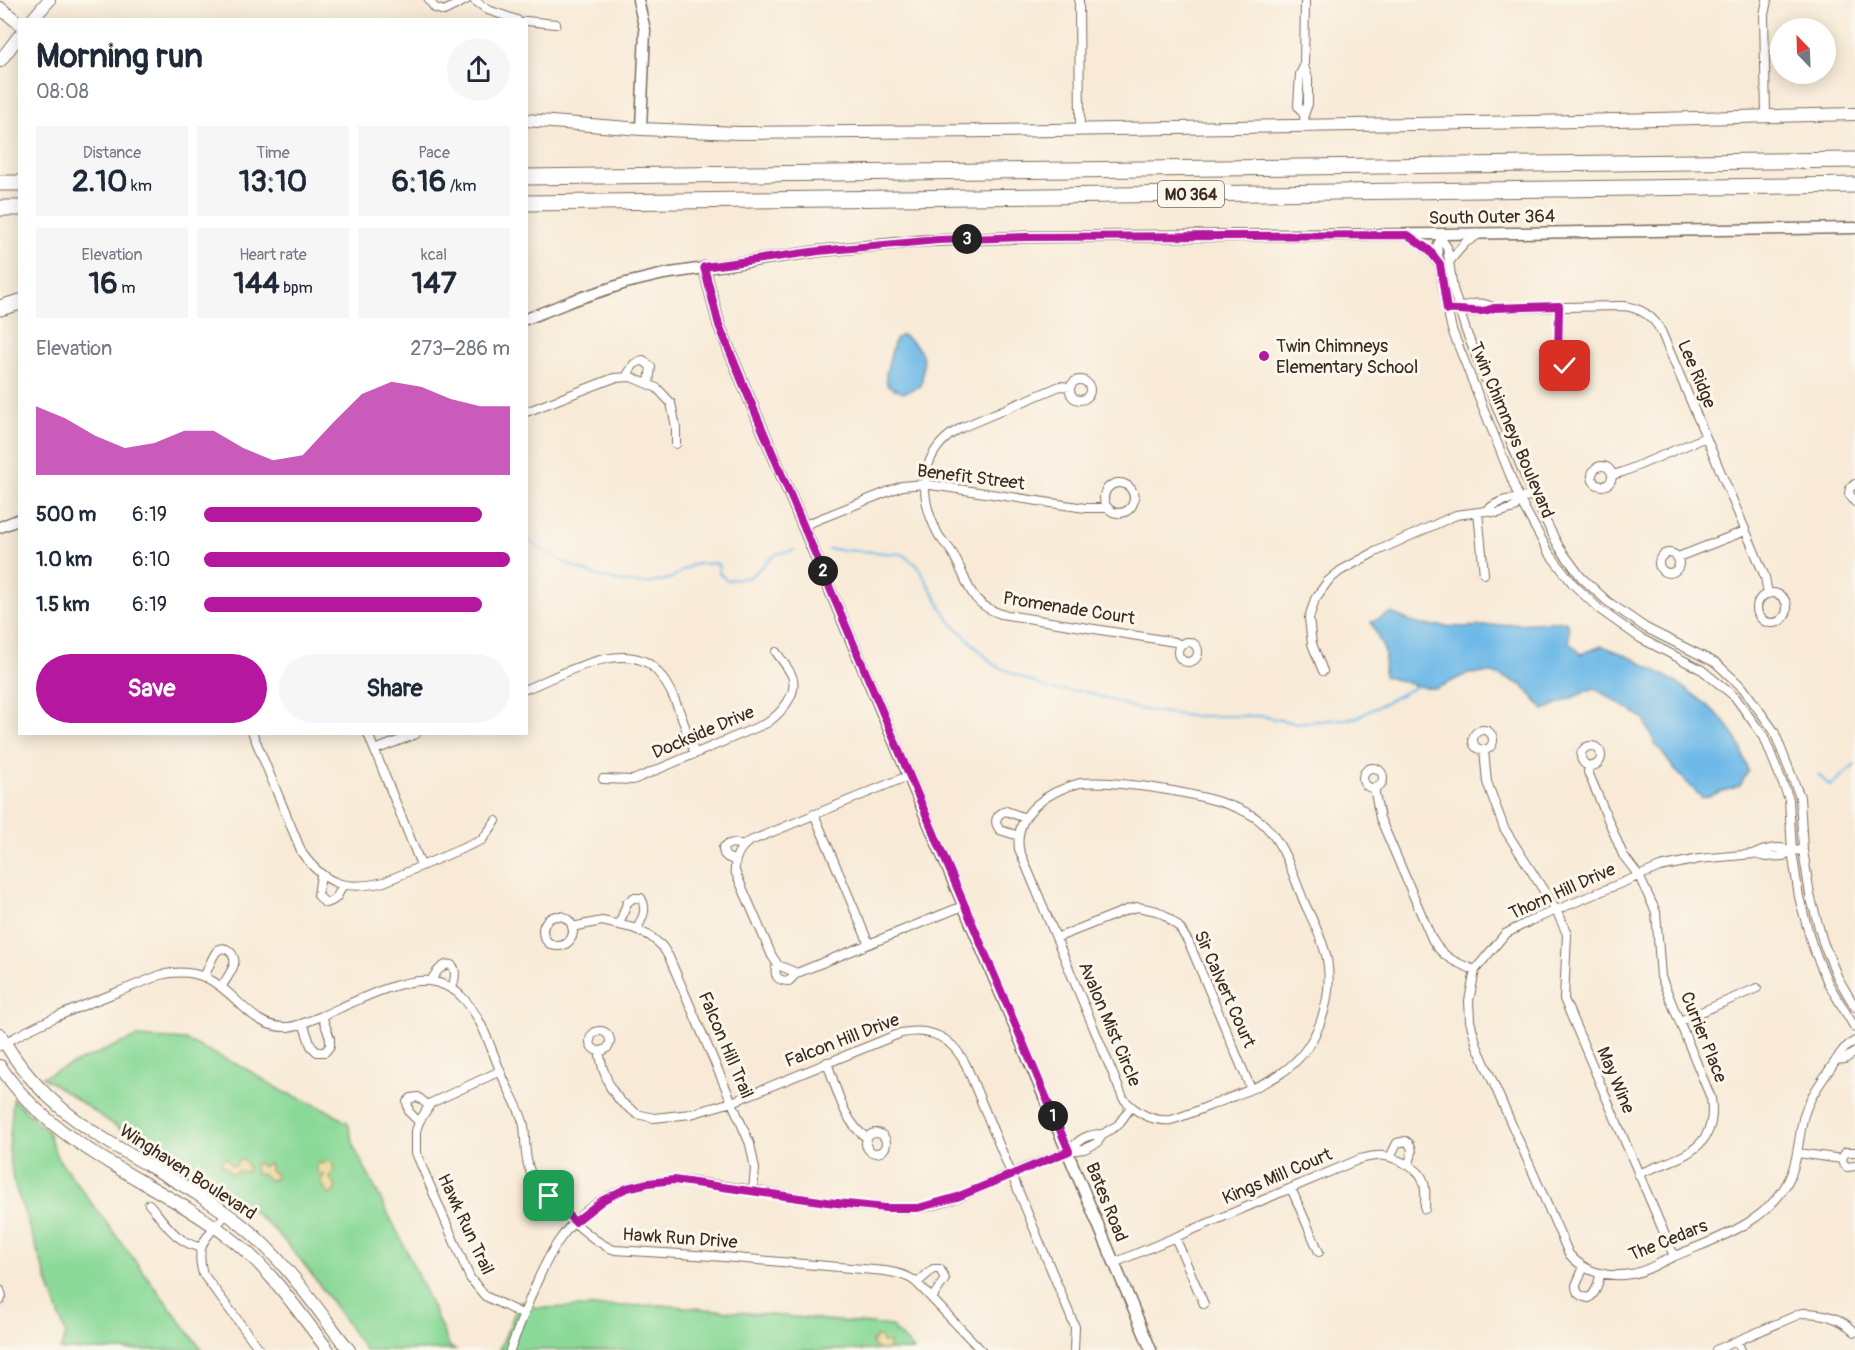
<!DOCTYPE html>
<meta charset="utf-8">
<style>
:root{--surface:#fff;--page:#f6f6f7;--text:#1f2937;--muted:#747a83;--accent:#b5179e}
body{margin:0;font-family:Pangolin,sans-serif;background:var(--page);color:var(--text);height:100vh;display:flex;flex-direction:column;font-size:22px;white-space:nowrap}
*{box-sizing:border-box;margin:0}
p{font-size:20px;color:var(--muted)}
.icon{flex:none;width:33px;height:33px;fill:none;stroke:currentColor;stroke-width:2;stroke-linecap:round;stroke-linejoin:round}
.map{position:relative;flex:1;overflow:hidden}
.side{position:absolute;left:18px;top:18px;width:510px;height:717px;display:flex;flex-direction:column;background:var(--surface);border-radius:0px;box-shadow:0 3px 15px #0003}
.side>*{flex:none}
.needle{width:39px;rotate:337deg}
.controls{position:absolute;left:1770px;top:18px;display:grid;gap:12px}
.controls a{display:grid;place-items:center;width:66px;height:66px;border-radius:50%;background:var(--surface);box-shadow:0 3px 15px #0003;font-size:30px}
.pin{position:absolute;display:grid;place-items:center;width:51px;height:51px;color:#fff;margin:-26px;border-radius:12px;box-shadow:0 3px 9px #0006}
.km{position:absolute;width:30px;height:30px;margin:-15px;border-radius:50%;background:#222;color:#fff;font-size:16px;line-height:30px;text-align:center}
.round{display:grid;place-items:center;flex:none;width:63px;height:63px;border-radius:32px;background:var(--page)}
.overview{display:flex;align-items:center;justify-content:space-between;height:102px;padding:0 18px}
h1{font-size:33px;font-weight:700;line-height:45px}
.figures{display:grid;grid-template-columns:repeat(3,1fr);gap:9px;height:102px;padding:6px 18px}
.figures div{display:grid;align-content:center;border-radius:0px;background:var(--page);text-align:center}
.figures b{font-size:30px;font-weight:700}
.figures small{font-size:16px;font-weight:400}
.figures p{font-size:16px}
.chart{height:168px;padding:12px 18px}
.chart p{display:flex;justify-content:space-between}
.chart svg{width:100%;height:108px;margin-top:6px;fill:var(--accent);opacity:.7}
.primary-button{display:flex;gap:12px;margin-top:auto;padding:12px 18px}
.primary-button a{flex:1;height:69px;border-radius:36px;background:var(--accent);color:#fff;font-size:24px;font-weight:700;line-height:69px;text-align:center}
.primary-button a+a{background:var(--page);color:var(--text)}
ul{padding:0 18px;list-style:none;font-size:20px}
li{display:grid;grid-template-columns:96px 72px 1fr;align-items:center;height:45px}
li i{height:15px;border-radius:8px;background:var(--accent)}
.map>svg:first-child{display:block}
</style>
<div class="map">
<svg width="1855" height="1350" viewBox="0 0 1855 1350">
<rect width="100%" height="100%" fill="#fbf7ec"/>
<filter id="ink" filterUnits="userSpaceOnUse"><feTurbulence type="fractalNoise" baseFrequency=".0167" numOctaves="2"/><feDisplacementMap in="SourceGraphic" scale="12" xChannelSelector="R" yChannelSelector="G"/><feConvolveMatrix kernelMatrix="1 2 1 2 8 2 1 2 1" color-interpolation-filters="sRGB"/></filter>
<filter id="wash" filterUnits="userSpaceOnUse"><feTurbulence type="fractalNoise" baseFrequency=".008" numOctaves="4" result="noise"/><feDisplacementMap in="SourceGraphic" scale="24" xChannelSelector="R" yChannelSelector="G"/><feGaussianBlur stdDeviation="1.35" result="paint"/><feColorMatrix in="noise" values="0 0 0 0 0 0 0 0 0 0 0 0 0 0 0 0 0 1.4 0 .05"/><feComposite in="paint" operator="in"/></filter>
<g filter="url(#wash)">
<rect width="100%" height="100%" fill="#f8ead7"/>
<!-- green -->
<path fill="#8bd998" stroke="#63825b" stroke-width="1.5" d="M136,1037L186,1040L248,1070L284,1092L325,1109L348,1123L355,1149L402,1241L450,1347L455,1350H365C336,1310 309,1265 274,1230C232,1189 172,1160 122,1130C95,1113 70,1093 42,1077Z
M13,1099L48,1132L57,1157L202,1350H60L66,1335L13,1180L9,1150Z
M520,1301L537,1308L662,1305L891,1326L914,1350H499Z"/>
<!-- sand -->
<path fill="#eeda9e" stroke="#94825e" stroke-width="1.5" d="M224,1157L227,1158L232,1166L236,1165L239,1159L243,1160L248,1166L247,1172L239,1171L231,1174L226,1167L220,1164Z
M328,1160L333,1164L334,1171L330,1178L336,1187L333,1193L329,1195L321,1183L324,1174H319L316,1167L319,1163L323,1164Z
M257,1162L262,1167L265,1164H270V1171L276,1174L275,1179L269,1180L263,1174H256L254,1165Z
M877,1337H880L883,1343H890L888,1350C881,1350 872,1350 872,1341Z"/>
<!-- water -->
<path fill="#6eb9e7" stroke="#547282" stroke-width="1.5" d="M902,335C927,350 925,359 921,386L903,393L887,385L886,373L895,339Z
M1391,613L1420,625L1464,627L1566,621L1569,629V642L1581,654L1602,646C1643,660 1713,699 1735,736C1741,746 1744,760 1748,771L1740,786L1702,798L1674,769L1655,743L1643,718L1594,688L1544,710L1522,685L1493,673L1467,674L1435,689L1417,686L1384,676L1385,652L1371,622Z"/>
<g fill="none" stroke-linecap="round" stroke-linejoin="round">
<!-- stream -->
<path stroke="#6eb9e7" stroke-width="2" d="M526,539C564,566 622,594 669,579C677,576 684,568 693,565C700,563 709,564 716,563L719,566V573L727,580L750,577L776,554L795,550
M828,549L902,554L917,565L949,620L994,665L1051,690L1083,691L1138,709L1190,716H1261L1295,723L1356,718L1417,686
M1818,774L1830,786L1855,765"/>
</g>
</g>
<g filter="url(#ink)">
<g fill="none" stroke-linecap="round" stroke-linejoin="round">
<!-- minor casing -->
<g stroke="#7d6d5f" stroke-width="10">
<path id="minor" d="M429,0L435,8L444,11L466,0
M474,0L488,10L517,20
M1079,0L1080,129
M1305,0L1304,66L1308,78V104L1304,115L1305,125
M526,21L556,24
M1304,66L1300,74L1298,106L1304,115
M1766,115L1764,15L1767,0
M1443,234L1437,246L1443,290L1452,330L1520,500L1549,553L1573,584L1599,609L1640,638L1702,670L1735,697L1764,737L1789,799L1792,851L1799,897L1812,945L1828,983L1855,1028
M1408,235L1429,251L1438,263
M1442,240L1447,247L1453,289L1466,331L1532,494L1559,547L1581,577L1607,601L1646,628L1716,663L1743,688L1774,731L1800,797L1803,850L1810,895L1823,942L1838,978L1855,1007
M1449,262L1465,243L1481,233
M1454,309C1468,306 1478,299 1494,308L1624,306C1641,308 1653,316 1661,331L1758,560L1765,577L1768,594
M1458,309C1470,313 1482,313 1494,308
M1549 373a10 10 0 1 1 20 0a10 10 0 1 1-20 0Z
M1559,363V306
M626,377L634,364L643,360L651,367L649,383
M1070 390a10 10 0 1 1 20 0a10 10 0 1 1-20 0Z
M1070,387L1060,386L963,427C919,449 917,494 938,534C942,542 950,547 954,556C969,583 968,603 1001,614L1175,642L1181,645
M526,412L614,378L631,377L657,388L671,403L676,427V444
M1592 476a10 10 0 1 1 20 0a10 10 0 1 1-20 0Z
M1612,475L1623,472L1706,437
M1104 498a15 15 0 1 1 30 0a15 15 0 1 1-30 0Z
M1855,484L1850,488L1849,494L1855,502
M1486,511C1495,503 1507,497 1519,500
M1478,512L1484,574
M802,526L902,486L924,484L1085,508H1108
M1659 563a10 10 0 1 1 20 0a10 10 0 1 1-20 0Z
M1678,557L1745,531
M1757 608a15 15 0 1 1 30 0a15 15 0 1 1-30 0Z
M1178 652a10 10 0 1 1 20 0a10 10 0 1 1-20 0Z
M1323,671L1312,644L1309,618L1315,599L1328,581L1340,571L1375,552L1456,515L1486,511L1498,513L1514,508L1519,500L1532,494
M526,689C559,676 626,637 656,670C676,692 684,726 695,754
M1473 740a10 10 0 1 1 20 0a10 10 0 1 1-20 0Z
M253,734L302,853C325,885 346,891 384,882L482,840L496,821
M368,734L421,865
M1581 756a10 10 0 1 1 20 0a10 10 0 1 1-20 0Z
M375,750L416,734
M1484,750L1487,782L1504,828L1556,910L1567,934L1564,999L1674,1256
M1589,766L1588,772L1623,855L1639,876L1656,912L1661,977L1711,1098C1719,1152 1678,1157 1638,1174
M1363 778a10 10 0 1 1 20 0a10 10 0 1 1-20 0Z
M908,776L748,842C739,849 734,859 735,871L772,956L778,965L797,973L963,906
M603,779L633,780L767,723C780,714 799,694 792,676C788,667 781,659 776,652
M1080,783C1121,780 1229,795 1260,821C1284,841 1293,876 1305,904C1313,921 1323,940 1327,959C1334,1001 1317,1050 1280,1074C1262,1086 1241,1093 1222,1101C1205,1107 1188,1115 1171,1120C1152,1122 1135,1112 1123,1098L1019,849C1014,812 1049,791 1080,783Z
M1374,788L1380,818L1432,939C1442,957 1456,963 1475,970
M814,814L869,944
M1019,836L1000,830C993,822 996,814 1006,811L1025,818
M1803,850L1790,851L1783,856L1766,857L1754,854L1699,859L1660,867L1530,921L1505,934L1475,970L1469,1001L1470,1021L1477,1046L1569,1254C1584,1272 1607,1278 1631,1274C1644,1273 1660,1262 1673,1257C1714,1239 1762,1226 1786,1185C1798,1164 1798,1141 1803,1119C1808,1098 1822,1081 1834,1063C1841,1053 1843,1047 1855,1041
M1755,854C1765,849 1780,845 1790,851
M735,860C727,858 723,856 723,848C730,841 735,843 743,846
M321,875L318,895L325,903C337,901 338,895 343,884
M543 931a15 15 0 1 1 30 0a15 15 0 1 1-30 0Z
M619,925L627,903L633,898H641C648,910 642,918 637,929
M572,927L602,921L633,928L650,936L662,946L669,957L750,1144L755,1169L753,1190
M1056,938L1129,909L1138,907L1157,911L1166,916L1179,927L1189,943L1251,1089
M777,964C773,975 777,981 789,981L797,973
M204,977C208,970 211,958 217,951C226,943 236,955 234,964C232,972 226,979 222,986
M431,981C444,956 462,960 452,988
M1680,1021L1757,988
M303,1023L311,1046L317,1052H325L330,1046V1038L322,1016
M590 1041a10 10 0 1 1 20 0a10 10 0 1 1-20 0Z
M0,1046C48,1016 108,997 160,975C231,958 237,1030 288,1027C299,1026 311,1020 322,1016C350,1004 399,978 429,981C440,982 453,988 461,996C483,1017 492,1053 504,1080C511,1095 521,1111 524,1126C526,1141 524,1157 530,1171C541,1193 591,1243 615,1250L712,1256L885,1271C897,1273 908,1275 917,1283L981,1350
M599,1051L603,1069L610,1087L620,1101L637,1114L654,1118L691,1114L732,1102L901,1033C932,1027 952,1038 966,1065L1075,1327L1074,1350
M1836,1060L1845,1059L1855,1052
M827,1062C836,1087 844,1123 867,1138
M500,1071L431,1103L419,1122L416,1131V1153L470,1278L485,1296L524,1315
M419,1122L409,1112L407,1102L411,1098L418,1097L429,1106
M866 1143a10 10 0 1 1 20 0a10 10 0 1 1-20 0Z
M1069,1151C1079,1139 1087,1134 1103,1134
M1855,1152H1846L1842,1158L1843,1163L1847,1167L1855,1166
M1798,1153L1842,1159
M1391,1155L1397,1143L1406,1141C1415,1147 1412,1156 1408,1165
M1291,1188L1319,1252
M149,1204C164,1221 176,1243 200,1247
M226,1214C208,1237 194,1242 203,1274L260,1350
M1175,1237L1204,1304
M1114,1263L1360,1159C1380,1154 1387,1154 1406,1164C1411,1167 1418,1170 1421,1176C1427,1185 1425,1199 1425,1209
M1584,1267L1576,1285C1576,1294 1581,1297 1589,1298C1597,1292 1598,1284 1600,1275
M917,1283L933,1269H940L945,1279L932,1298
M0,1290L2,1296L0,1301
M1737,1341L1741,1350
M510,1350C524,1315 539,1269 560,1239C579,1211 613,1189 646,1183C677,1177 709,1184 740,1188C798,1197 857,1210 916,1208C946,1206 974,1190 1001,1178C1023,1169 1046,1160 1069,1151L1084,1149L1097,1143L1103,1134L1118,1125L1131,1107
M1716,1350L1802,1313C1823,1313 1840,1317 1855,1332"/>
</g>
<!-- tertiary casing -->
<g stroke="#7d6d5f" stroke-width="13">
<path id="tertiary" d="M638,0L645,30L641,129
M704,267L719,325L744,386L1151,1350
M526,319L574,300L626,283L664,274L819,251L921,241L1026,237L1443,234L1855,228
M0,527L20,519"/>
</g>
<!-- secondary casing -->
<g stroke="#7d6d5f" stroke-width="14">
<path id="secondary" d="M0,8L20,24
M526,120L641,129L739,133L993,131L1536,122L1855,114"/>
</g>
<!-- primary casing -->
<g stroke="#7d6d5f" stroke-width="14">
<path id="primary" d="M32,20L49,0
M0,61L20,35
M0,1034C55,1136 159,1159 243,1226C285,1260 316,1308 349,1350
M0,1066C54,1149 153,1179 229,1237C269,1267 298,1311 328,1350"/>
</g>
<!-- motorway casing -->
<g stroke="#7d6d5f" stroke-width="17">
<path id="motorway" d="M526,177L1855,160
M0,183H20
M526,203L1855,185
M0,208H20
M0,308L20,302"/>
</g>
<!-- minor -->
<use href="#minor" stroke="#fff" stroke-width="8"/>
<!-- tertiary -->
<use href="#tertiary" stroke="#fff" stroke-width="10"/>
<!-- secondary -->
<use href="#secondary" stroke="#fff" stroke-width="12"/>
<!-- primary -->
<use href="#primary" stroke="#fff" stroke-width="12"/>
<!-- motorway -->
<use href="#motorway" stroke="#fff" stroke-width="15"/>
</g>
</g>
<g fill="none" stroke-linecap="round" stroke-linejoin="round" filter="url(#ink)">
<!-- route casing -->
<g stroke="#fff" stroke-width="12">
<path id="route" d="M549,1196L575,1222L603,1200L627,1188L648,1183L674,1180L827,1202L886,1208H918L957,1197L1069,1151L744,386L719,325L704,267L819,251L938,240L1026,237L1408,235L1429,250L1440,264L1447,310C1464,308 1478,315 1494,308L1559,306L1558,363L1565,366"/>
</g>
<!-- route -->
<use href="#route" stroke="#b5179e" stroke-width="8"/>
</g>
<!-- markers -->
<circle fill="#b5179e" stroke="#fbf7ec" stroke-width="2" cx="1264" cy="356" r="6"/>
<g text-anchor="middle" stroke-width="6" stroke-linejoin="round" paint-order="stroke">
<!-- shield labels -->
<rect fill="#fbf7ec" stroke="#75685c" stroke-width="1.5" x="1158" y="181" width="66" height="26" rx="4.5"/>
<g font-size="16" font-weight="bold" fill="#3b2a1e">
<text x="1191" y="200">MO 364</text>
</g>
<!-- street labels -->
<g font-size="18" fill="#3b2a1e" stroke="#fbf7ec">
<text transform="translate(1492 217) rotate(-1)" y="6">South Outer 364</text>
<text transform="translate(1697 374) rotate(67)" y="6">Lee Ridge</text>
<text transform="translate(1512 430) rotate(67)" y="6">Twin Chimneys Boulevard</text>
<text transform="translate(971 477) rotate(7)" y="6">Benefit Street</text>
<text transform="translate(1069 608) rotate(9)" y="6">Promenade Court</text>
<text transform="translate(703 732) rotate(-23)" y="6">Dockside Drive</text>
<text transform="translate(1562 891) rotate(-24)" y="6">Thorn Hill Drive</text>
<text transform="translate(1225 989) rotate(66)" y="6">Sir Calvert Court</text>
<text transform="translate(1110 1024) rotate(67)" y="6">Avalon Mist Circle</text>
<text transform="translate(1704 1037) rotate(68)" y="6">Currier Place</text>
<text transform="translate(842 1040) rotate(-21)" y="6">Falcon Hill Drive</text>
<text transform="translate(726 1045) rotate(67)" y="6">Falcon Hill Trail</text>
<text transform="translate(1616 1080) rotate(67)" y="6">May Wine</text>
<text transform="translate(188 1172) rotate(33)" y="6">Winghaven Boulevard</text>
<text transform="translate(1277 1176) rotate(-23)" y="6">Kings Mill Court</text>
<text transform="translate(1107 1202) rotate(68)" y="6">Bates Road</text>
<text transform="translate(466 1224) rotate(65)" y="6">Hawk Run Trail</text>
<text transform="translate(680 1238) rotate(4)" y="6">Hawk Run Drive</text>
<text transform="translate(1668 1240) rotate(-22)" y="6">The Cedars</text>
</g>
<!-- poi labels -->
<g font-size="18" fill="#3b2a1e" stroke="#fbf7ec" text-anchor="start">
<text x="1276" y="352">Twin Chimneys<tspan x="1276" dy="21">Elementary School</tspan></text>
</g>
</g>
</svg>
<div class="controls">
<a><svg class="needle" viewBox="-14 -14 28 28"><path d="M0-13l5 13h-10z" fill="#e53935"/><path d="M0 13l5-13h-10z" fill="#747a83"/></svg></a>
</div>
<div class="pin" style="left:549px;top:1196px;background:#1e9e55"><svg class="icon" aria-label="arrive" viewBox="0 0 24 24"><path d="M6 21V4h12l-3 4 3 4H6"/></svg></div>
<div class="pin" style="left:1565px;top:366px;background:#d93025"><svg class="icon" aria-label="check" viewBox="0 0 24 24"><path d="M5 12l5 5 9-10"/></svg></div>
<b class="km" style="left:1053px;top:1116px">1</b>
<b class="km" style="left:823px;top:571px">2</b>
<b class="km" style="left:967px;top:239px">3</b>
<section class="side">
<div class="overview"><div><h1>Morning run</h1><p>08:08</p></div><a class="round"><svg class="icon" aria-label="share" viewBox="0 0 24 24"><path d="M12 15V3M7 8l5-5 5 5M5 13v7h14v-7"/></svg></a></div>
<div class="figures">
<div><p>Distance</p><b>2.10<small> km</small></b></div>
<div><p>Time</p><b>13:10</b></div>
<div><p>Pace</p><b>6:16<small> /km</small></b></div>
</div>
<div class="figures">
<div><p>Elevation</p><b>16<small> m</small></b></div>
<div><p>Heart rate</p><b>144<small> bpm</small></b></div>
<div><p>kcal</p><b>147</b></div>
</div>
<div class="chart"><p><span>Elevation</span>273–286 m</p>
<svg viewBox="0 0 160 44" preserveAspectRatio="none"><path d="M0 44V16L10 21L20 28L30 33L40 31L50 26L60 26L70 33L80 38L90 36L100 23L110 11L120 6L130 8L140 13L150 16L160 16V44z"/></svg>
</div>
<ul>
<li><b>500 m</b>6:19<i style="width:91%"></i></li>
<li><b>1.0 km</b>6:10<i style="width:100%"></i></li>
<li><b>1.5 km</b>6:19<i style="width:91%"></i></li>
</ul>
<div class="primary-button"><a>Save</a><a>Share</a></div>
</section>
</div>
